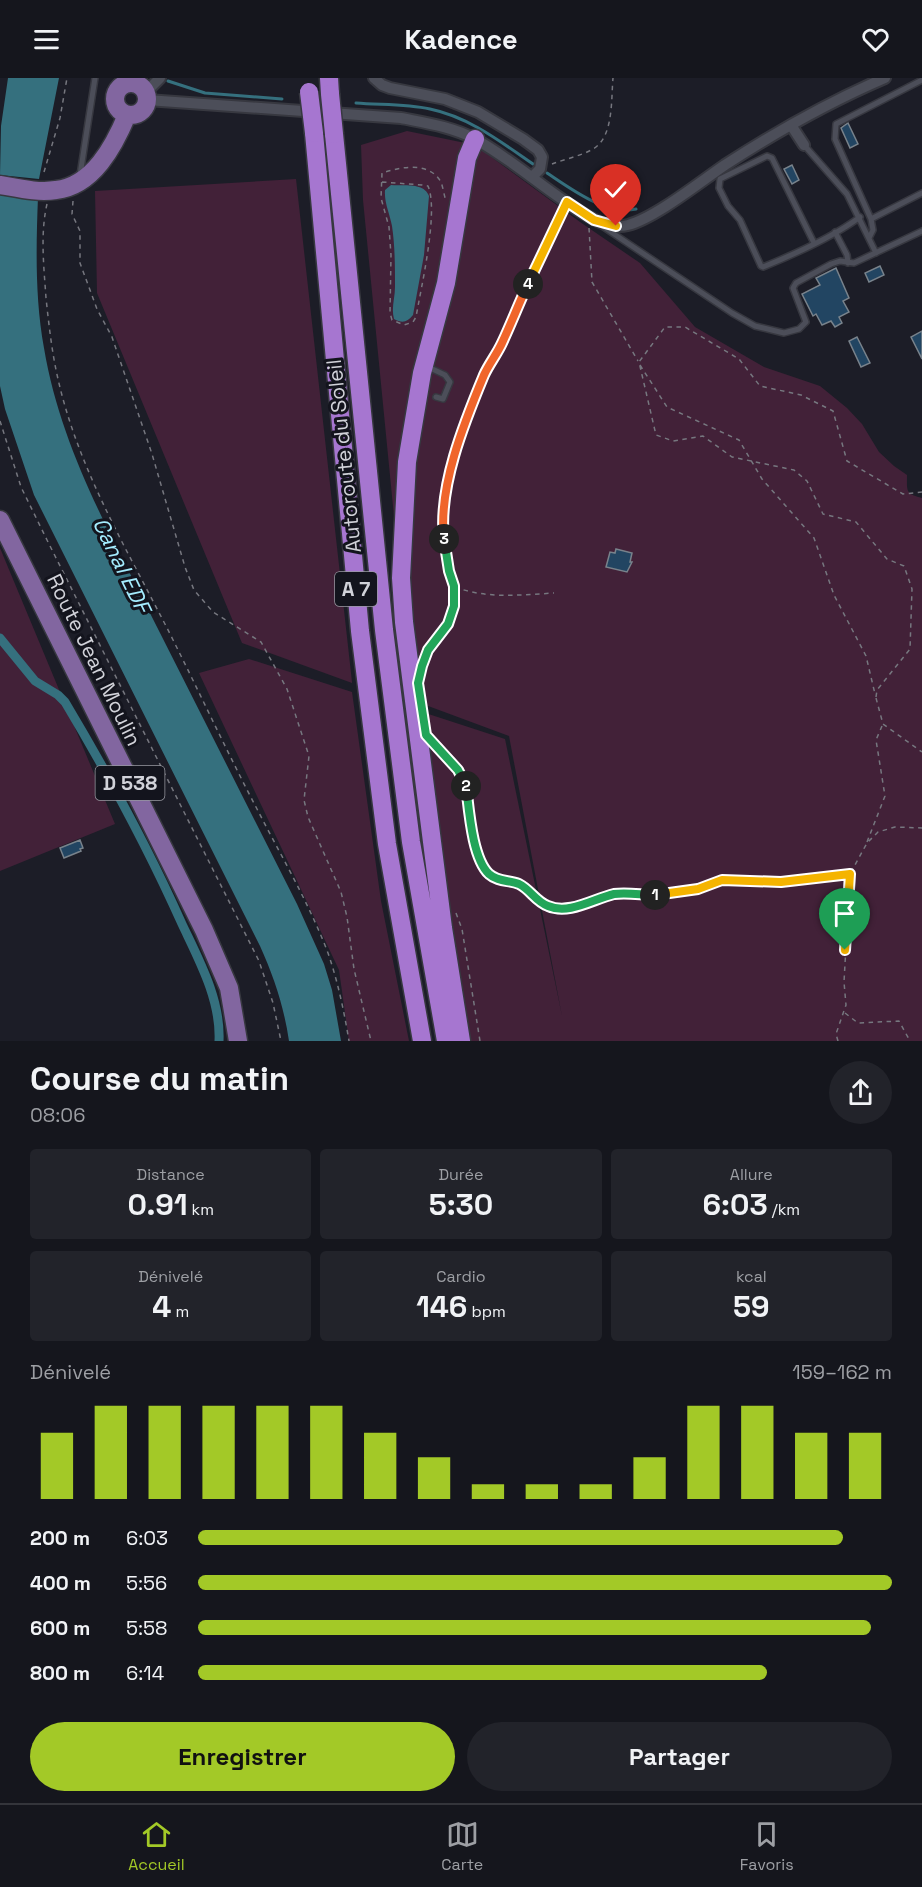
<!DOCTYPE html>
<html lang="fr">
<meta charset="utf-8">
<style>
:root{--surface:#15161d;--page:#22232a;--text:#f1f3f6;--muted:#9d9fa4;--line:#34353b;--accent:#a3c927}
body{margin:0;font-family:"Space Grotesk",sans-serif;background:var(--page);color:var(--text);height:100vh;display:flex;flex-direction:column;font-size:22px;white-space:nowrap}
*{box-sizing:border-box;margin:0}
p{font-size:20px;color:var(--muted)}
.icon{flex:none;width:33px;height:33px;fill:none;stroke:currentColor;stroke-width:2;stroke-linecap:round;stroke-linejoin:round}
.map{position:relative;height:963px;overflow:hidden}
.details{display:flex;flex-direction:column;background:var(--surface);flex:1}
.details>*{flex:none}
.pin{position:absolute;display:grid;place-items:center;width:51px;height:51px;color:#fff;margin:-62px -26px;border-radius:50% 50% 50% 0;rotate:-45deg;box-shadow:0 0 6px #0007}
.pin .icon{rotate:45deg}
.km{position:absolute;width:30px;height:30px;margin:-15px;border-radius:50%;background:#222;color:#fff;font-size:16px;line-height:30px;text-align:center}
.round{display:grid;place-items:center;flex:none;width:63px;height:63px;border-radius:32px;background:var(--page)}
.head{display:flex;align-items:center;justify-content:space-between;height:102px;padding:0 30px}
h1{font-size:33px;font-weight:700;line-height:45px}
.stats{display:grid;grid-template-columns:repeat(3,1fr);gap:9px;height:102px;padding:6px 30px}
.stats div{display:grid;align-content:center;border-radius:6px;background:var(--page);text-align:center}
.stats b{font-size:30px;font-weight:700}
.stats small{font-size:16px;font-weight:400}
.stats p{font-size:16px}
.chart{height:168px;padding:12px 30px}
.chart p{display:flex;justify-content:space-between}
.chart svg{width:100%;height:108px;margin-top:6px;stroke:var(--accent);stroke-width:6}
.button{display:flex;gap:12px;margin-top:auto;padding:12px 30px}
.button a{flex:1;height:69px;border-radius:36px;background:var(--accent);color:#111;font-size:24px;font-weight:700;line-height:69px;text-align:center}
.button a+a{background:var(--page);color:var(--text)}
ul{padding:0 30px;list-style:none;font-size:20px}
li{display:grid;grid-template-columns:96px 72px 1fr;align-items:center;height:45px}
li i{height:15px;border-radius:8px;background:var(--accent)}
header{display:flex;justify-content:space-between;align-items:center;height:78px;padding:0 30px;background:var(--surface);font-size:27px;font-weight:700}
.tabs{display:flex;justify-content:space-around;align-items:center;height:84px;border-top:2px solid var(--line);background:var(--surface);font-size:16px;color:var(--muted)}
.tabs a{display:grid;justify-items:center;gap:3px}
.tabs .selected{color:var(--accent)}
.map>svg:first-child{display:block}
</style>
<header><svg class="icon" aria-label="menu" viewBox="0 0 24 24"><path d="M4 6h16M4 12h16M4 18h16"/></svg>Kadence<svg class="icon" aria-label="heart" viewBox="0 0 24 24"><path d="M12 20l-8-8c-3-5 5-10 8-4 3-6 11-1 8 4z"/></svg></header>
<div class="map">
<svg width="922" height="963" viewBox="0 0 922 963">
<rect width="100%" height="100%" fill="#1c1d27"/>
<!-- green -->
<path fill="#422138" d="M407,53L475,67L580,144L640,185L695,249L764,289L820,308L847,330L862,346L879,374L894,388L907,397C907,413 905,416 922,420V963H464L407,629L505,661L562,938L509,658L412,622L363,122L361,67Z
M296,101L352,604V605L242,565L97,215L95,113Z
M0,470L115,746L0,793Z
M249,581L352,614L381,823L409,963H349L339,892L199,595Z"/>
<!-- water -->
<path fill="#35707e" d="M8,0H59L39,101L0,97L1,48Z
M391,107C404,108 424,104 429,118L424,177L413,237C407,244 403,246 394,241C391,230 395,220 395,209C395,189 395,168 392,148C390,136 384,125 385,112Z
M0,115L38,119C36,169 35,221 44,270C55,336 81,397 110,456L297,826L324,886L332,912L341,963H289C284,929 274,899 260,868L34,417L5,331L0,308Z"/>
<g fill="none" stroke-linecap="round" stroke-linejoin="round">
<!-- stream -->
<path stroke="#35707e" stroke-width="3" d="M168,3L205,15L282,21
M356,25C381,27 406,26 430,31C469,39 501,64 533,86
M547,95C571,111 607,138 636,131"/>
<!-- canal -->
<path stroke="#35707e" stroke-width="9" d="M0,560L35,603L58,617L65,624C108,696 148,770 182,846C199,882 221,922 219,963"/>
</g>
<!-- building -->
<path fill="#224562" stroke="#78828b" stroke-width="1.5" d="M848,45L858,66L850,70L841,50Z
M792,87L799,102L792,106L784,91Z
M880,188L884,197L869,204L865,195Z
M836,190L849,220L843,223L849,234L839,239L842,245L835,249L831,243L822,247L816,236L813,238L802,216L820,207L816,200Z
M922,253V281L911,259Z
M857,259L870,285L861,289L849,263Z
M616,471L632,475L630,484H632L627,494L606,489L610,474L615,475Z
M80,762L83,770L80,771L81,773L64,780L60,770Z"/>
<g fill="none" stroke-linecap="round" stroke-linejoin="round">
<!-- lane casing -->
<g stroke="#373840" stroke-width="8">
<path id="lane" d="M804,67L847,116L876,175
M80,97L95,0
M871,141L922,115
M602,148L732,235L755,248L784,255L799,251L806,244L793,210L796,205L831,186L840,183L854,185L922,153
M835,154L847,177L848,185
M869,160L873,152L871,141L835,61L836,46L922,2
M814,165L772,80L767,78L720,101L719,110L728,128L740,142L761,188L763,189C795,176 833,159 860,139
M426,288L445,297L450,304L443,321L436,319"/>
</g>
<!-- street casing -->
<g stroke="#373840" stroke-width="14">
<path id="street" d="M374,0L382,7L390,10L445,21L478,34L523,61L538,72L542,79L540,91L533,98
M146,14L160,0
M147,22L401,40C426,45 453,49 475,61C517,84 551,118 593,141C603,146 616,150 628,147C655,140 700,104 725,87C776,54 829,24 885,0
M791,47L804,67"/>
</g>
<!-- primary casing -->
<g stroke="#373840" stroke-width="21">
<path id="primary" d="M115 21a16 16 0 1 1 32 0a16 16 0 1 1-32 0Z
M0,107C18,110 38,115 56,112C93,108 114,68 127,37
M0,442L204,852L229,910L238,963"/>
</g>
<!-- highway casing -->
<g stroke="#373840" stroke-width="21">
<path id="highway" d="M329,0L330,16
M314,55L360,553L387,766L422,963
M334,56L384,552L411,764L446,963
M461,963L443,850L404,544L401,500L407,384L422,295L446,205L467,80L475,61"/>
</g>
<!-- path -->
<path stroke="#76777f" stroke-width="1.5" stroke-dasharray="4.5 4.5" stroke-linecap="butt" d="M552,86C565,81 581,78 593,71C614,59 611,21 613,0
M44,94L60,40L67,0
M382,104L422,107L428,108C439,133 421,210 416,239L413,244L404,247L392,242L390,235L391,177L389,149L381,120L382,95C400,89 429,83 441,104C443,109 444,117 446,123
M73,123L72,136L80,153V185L97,231L112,259L152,376L185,489L194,512L213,534L261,564L287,611L309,678L304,722L308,739L341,814L347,839L354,891L371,963
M47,126C40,156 44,190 46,220C49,248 52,275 58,301C78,390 126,470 167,550C197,609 225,670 256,729C280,776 309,825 328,875C338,904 344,933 349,963
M589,150L592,204L638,283
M640,287L667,329L739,362L762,401L814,460L834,517L866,578L875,616
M0,343L21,409L47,462L259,883L273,925L281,963
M455,509C486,521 521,517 554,515
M424,583L428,572L449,546L454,528V508L449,493L442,445L447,406L461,359L485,295L502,265L515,232L562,133
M876,619L877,612L910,571L912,511L904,488L887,481L856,444L823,436L807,403L794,392L732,379L703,358L673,363L656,357L639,284L665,249H685L739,281L760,308L801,317L833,333L847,383L903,416L922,414
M876,620L883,646L922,674
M435,667L458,692L466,706L478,778L488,795L498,802L517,805L527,811L534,821L549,829L568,831L623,815L657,817L682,814L698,811L722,803L781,804L850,796
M867,764L885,718L876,662L882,648
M456,835L462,851L480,963
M845,935L858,945L899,943L910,963
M838,963L836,956L846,927L844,904L850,796L867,765L878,754L895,749L922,750"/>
<!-- lane -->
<use href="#lane" stroke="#4c4e59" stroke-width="5"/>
<!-- street -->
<use href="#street" stroke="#4c4e59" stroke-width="10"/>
<!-- primary -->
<use href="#primary" stroke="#8266a0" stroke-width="18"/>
<!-- highway -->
<use href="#highway" stroke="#a676d0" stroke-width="18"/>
<!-- highway-bridge casing -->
<g stroke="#373840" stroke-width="21" stroke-linecap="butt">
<path id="highway-bridge" d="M309,14L314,55
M330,16L334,56"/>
</g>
<!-- highway-bridge -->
<use href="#highway-bridge" stroke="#a676d0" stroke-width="18"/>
</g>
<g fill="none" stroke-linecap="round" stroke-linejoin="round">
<!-- split-1 casing -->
<g stroke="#fff" stroke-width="12">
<path id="split-1" d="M655,817L698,811L722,802L781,804L850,796L845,872"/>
</g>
<!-- split-2 casing -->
<g stroke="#fff" stroke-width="12">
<path id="split-2" d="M466,708C469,731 472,780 489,796C498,804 509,802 519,806C531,812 535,823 548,828C569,837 593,821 614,816C627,814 642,817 655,817"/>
</g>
<!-- split-3 casing -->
<g stroke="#fff" stroke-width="12">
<path id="split-3" d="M444,461L449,493L454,508V528L448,546L428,572L422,588L418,605L426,657L458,692L466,708"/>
</g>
<!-- split-4 casing -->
<g stroke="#fff" stroke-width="12">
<path id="split-4" d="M444,461C438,409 464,345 484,297C489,286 497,276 502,265C511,246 519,225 528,206"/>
</g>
<!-- split-5 casing -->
<g stroke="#fff" stroke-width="12">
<path id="split-5" d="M528,206L567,124L594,142L616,148"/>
</g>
<!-- split-1 -->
<use href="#split-1" stroke="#f5b400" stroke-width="8"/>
<!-- split-2 -->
<use href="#split-2" stroke="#22a559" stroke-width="8"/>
<!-- split-3 -->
<use href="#split-3" stroke="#22a559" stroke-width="8"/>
<!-- split-4 -->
<use href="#split-4" stroke="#f0652b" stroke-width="8"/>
<!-- split-5 -->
<use href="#split-5" stroke="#f5b400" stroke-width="8"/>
</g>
<g text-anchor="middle" stroke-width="6" stroke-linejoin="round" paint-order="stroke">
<!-- shield labels -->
<g fill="#13141d" stroke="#9899a1" stroke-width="1.5">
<rect x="335" y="494" width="42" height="34" rx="4.5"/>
<rect x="95.5" y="688" width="69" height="34" rx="4.5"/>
</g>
<g font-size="20" font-weight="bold" fill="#d1d2d9">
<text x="356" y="518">A 7</text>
<text x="130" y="712">D 538</text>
</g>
<!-- street labels -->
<g font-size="21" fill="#d1d2d9" stroke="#13141d">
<text transform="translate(344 378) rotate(-96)" y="7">Autoroute du Soleil</text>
<text transform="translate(94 582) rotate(64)" y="7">Route Jean Moulin</text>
</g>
<!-- water labels -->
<g font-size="22" font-style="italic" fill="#a4ecfe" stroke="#13141d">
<text transform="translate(122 487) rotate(64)" y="8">Canal EDF</text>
</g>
</g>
</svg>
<div class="pin" style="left:845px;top:872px;background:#1e9e55"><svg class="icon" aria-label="arrive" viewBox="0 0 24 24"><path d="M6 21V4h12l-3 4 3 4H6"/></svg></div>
<div class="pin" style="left:616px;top:148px;background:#d93025"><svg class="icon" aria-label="check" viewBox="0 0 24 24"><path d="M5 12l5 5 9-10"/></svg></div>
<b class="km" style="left:655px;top:817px">1</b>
<b class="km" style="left:466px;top:708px">2</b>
<b class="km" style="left:444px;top:461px">3</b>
<b class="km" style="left:528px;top:206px">4</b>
</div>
<section class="details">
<div class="head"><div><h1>Course du matin</h1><p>08:06</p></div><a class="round"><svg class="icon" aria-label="share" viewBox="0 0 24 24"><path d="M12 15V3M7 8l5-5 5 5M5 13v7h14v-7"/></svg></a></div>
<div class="stats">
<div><p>Distance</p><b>0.91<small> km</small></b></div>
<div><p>Durée</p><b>5:30</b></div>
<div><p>Allure</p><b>6:03<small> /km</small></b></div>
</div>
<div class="stats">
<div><p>Dénivelé</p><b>4<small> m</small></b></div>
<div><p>Cardio</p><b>146<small> bpm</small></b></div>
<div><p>kcal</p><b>59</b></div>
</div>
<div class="chart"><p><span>Dénivelé</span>159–162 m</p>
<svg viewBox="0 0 160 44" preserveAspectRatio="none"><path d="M5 44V17M15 44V6M25 44V6M35 44V6M45 44V6M55 44V6M65 44V17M75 44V27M85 44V38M95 44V38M105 44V38M115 44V27M125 44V6M135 44V6M145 44V17M155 44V17"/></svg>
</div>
<ul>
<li><b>200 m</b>6:03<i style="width:93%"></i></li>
<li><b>400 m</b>5:56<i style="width:100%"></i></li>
<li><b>600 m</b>5:58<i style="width:97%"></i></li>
<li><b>800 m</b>6:14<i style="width:82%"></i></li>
</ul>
<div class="button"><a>Enregistrer</a><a>Partager</a></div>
</section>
<nav class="tabs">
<a class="selected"><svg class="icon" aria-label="home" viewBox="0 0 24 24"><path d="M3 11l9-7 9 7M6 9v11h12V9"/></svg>Accueil</a>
<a><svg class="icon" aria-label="map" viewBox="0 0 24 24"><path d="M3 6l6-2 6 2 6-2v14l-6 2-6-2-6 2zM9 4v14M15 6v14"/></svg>Carte</a>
<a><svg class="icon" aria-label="saved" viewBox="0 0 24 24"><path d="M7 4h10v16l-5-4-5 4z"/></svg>Favoris</a>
</nav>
